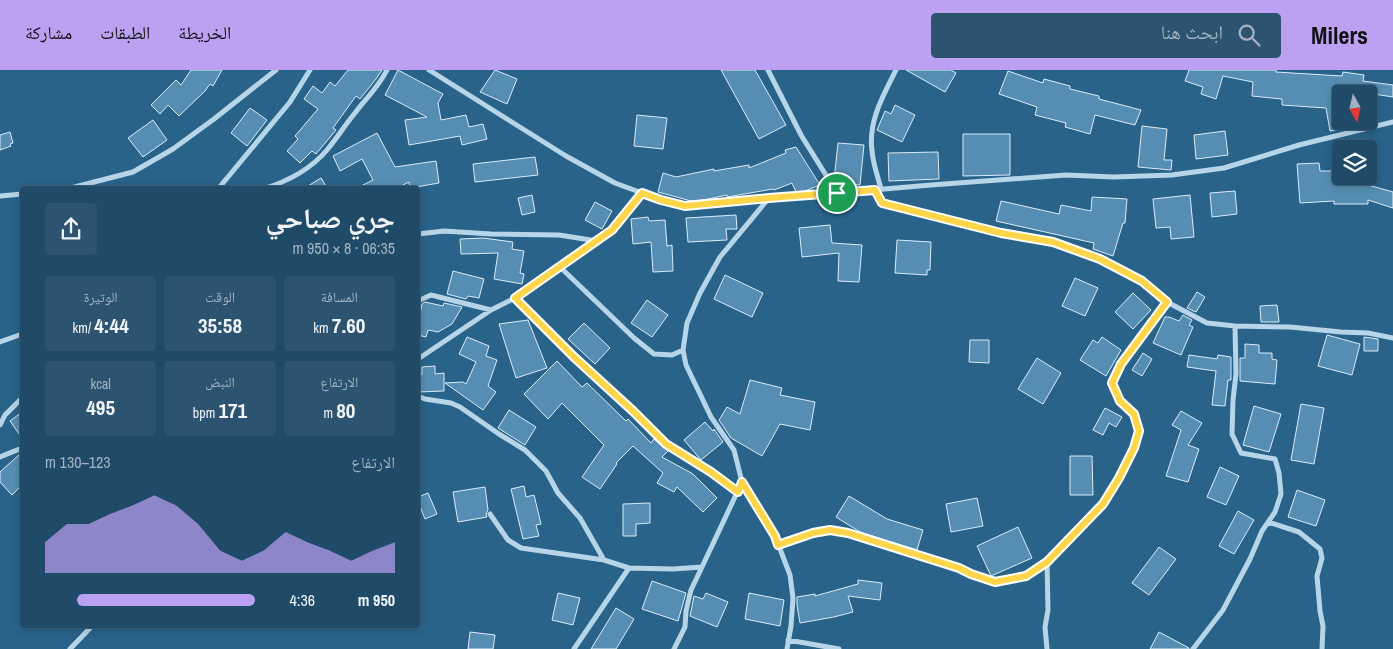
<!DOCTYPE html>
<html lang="ar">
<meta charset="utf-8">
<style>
:root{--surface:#1f4a68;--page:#2c5471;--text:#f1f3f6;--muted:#a1b3c0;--line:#3c627c;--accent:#bca0f2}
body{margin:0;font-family:"Archivo Narrow","Noto Naskh Arabic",sans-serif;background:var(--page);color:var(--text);direction:rtl;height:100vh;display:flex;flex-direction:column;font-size:19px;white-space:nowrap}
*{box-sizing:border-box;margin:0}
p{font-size:16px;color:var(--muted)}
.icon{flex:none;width:28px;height:28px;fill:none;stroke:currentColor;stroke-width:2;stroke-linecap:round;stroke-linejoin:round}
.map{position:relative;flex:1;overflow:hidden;direction:ltr}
.side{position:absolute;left:20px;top:116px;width:400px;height:442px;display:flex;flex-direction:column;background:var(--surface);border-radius:5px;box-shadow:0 2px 8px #0003,0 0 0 1px var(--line);direction:rtl}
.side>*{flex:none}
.needle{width:32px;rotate:172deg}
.controls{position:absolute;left:1332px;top:15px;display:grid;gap:10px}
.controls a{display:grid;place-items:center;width:45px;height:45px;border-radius:5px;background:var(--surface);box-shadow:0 2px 8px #0003,0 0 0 1px var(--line);font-size:25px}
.pin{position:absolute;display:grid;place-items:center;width:42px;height:42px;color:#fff;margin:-21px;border:2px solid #fff;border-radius:50%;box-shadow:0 1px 5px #0007}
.round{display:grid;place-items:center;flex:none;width:52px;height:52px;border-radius:5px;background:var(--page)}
.headline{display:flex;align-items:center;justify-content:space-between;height:85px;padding:0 25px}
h1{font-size:28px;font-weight:700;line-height:38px}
.stats{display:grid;grid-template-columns:repeat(3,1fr);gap:8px;height:85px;padding:5px 25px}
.stats div{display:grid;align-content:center;border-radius:5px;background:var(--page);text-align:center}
.stats b{font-size:21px;font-weight:700}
.stats small{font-size:14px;font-weight:400}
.stats p{font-size:14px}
.chart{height:140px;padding:10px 25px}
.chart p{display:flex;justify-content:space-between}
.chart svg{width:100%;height:90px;margin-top:5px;fill:var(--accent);opacity:.7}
ul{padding:0 25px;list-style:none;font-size:16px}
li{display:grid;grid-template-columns:80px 60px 1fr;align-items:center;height:38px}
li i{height:12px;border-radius:6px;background:var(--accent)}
header{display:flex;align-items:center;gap:30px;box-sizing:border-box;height:70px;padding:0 25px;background:var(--accent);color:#111}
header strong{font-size:24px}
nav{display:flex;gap:28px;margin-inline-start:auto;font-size:18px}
.search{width:350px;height:45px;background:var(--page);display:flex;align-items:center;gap:12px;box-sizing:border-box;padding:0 18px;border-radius:5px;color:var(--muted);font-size:19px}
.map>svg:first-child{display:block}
</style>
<header>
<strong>Milers</strong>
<div class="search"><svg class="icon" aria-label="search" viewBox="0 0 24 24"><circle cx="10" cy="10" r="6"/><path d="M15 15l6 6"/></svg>ابحث هنا</div>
<nav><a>الخريطة</a><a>الطبقات</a><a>مشاركة</a></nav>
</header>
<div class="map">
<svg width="1393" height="579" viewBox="0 0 1393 579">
<rect width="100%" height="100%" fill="#29638a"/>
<!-- building -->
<path fill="#568db2" stroke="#dbecf7" d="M191,0H222L213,16L210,14L205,21L179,46L168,35L160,44L151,35L176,10L181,15Z
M348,0H382L376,9L360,29L356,26L333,58L336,60L316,84L312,81L300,93L287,81L298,69L295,66L318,39L304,29L313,16L322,23L330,12L335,16Z
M398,0L443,24L438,33L441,50L466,45L469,57L483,54L487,69L462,75L460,66L409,75L405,50L427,47L385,25Z
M495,0L517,9L507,34L480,22Z
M721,0H755L786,55L759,69Z
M906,0H951L956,3L945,22Z
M1189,0H1276V2L1342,6L1343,2L1364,5L1363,11L1393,15V27L1335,18L1334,40L1341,39V59L1330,61L1326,38L1282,35V29L1252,26L1253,12L1223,6L1216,29L1201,24L1203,17L1185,11Z
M1008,1L1043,13L1044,9L1070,16V19L1099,26V29L1141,40L1135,55L1095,45L1090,64L1065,57L1066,53L1035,45L1037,37L999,24Z
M895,35L915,45L902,72L877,60L885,41L891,44Z
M250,38L267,50L247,76L231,63Z
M637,45L667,48L663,79L634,76Z
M153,50L167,70L143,87L128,68Z
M1142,56L1167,59L1164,90H1172L1171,100L1138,97Z
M1225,61L1228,85L1196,89L1194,65Z
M10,62L13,73L10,74L11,76L0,80V65Z
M377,63L395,97L436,91L439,113L410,118L409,112L395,119H355L373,110L362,89L340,101L333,86Z
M963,64H1010V105L963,106Z
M838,73L864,75L860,115L836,113L834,110Z
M796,77L820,115L805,121L796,122L792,113L774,120L773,119L727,127V125L703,130L691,131L658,122L663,103L676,107L714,99V101L749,95V98L786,83L785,80Z
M938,82L939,109L889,111L888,83Z
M535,87L538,105L475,112L473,94Z
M1319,93L1320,101H1341V106H1368V115L1393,122V138L1368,130V134H1334V131L1300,133L1297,94Z
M321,108L328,119H303Z
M1235,121L1237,144L1212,147L1210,123Z
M532,125L535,142L522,145L518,128Z
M1190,125L1194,167L1171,169L1170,157L1156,158L1153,129Z
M1092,127L1127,129L1125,153H1123L1113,186L1093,179L1094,173L996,151L1001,131L1059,144L1061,135L1091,141Z
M595,132L612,141L602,159L585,150Z
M736,145L737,159H726L727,170L688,172L686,148Z
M648,147L649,151L665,150L667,176L672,175L673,201L653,202L651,172L633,174L631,149Z
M830,155L832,173L862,175L859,212L838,211L839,183L802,187L799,158Z
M483,168L513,172L512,179L524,181L520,203L524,204L522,214L494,209L498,183L461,184L460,169Z
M897,170L931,172L930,200H927V205L895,203Z
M453,201L484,209L479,228L468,226L466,229L447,224Z
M725,205L763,223L752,247L714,229Z
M1075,208L1098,218L1085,246L1062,236Z
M1197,222L1205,227L1196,242L1187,238Z
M1133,223L1151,240L1133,259L1115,242Z
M647,230L668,245L652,267L631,253Z
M425,232L443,236L444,233L462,237L452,254L438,262L428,260L426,267L418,265V254L422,234Z
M1277,235L1279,252H1261L1260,236Z
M1183,245L1192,250L1189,255L1193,257L1181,285L1153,273L1165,247H1169L1179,251Z
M528,250L547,298L516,308L499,254Z
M584,253L610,278L595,294L568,269Z
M1327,265L1360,274L1352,305L1318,296Z
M467,267L489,276L486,286L497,290L488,316L496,322L483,340L445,313L463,312L466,314L476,292L459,284Z
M1102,267L1121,280L1106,306L1080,290L1093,270L1098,273Z
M1364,267L1378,269V281H1364Z
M970,270H989V293L969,292Z
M1245,274L1259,275V283H1272V289L1277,290L1275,314L1240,311V288H1245Z
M1143,283L1152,289L1142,306L1132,300Z
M1189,285L1217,289L1218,285L1231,287V310H1228L1225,336L1212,335L1216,301L1187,297Z
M1037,288L1061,303L1043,334L1018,319Z
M557,291L582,317L587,313L626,351L628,349L651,373L654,369L666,379L668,381L662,387L693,404L717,428L703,442L677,417L674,422L657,413L663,403L633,376L616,393L617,394L600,419L582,407L604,375L562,333L548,349L524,324Z
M435,296V304L444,303V321L418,322V305L422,304V297Z
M750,310L782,318L780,325L815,332L810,360L780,354L762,386L731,368L719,350L727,337L740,344Z
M1301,334L1324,338L1314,394L1291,390Z
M1254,336L1281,344L1269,382L1243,375Z
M1105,338L1122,347L1116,357L1109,353L1103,365L1093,360Z
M509,340L536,357L525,375L498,358Z
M1181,341L1202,353L1188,375L1199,379L1188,412L1166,406L1181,360L1172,355Z
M22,342V368L10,351Z
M705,352L713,361L714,359L723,372L701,390L684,370Z
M21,383H22V415L12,425L0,412V402Z
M1070,386H1092L1093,425H1070Z
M1220,397L1239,406L1226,435L1207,427Z
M524,416L526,427L534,425L541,454L536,455L539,466L523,469L511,419Z
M485,417L488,440L486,444L487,447L458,452L453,422Z
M1297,420L1325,430L1316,456L1288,447Z
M428,423L437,444L425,449L418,431V427Z
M849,426L887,449L923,460L917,480L860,462L836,447Z
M977,428L983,456L951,462L946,434Z
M650,433V453L636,454V466H623V434Z
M1238,441L1254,450L1234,484L1219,476Z
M1018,457L1032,488L991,506L977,476Z
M1159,477L1176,489L1149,525L1132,513Z
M858,510L882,513L880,530L848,526L853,542L834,547L800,553L797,535V527L815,524V526L858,514Z
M652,511L686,523L678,551L642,539Z
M558,523L580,528L573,555L552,550Z
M706,523L728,532L717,557L690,546L694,526L703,529Z
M749,523L784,530L780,556L745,549Z
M616,538L634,549L616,579H591Z
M470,562L495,565L493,579H468Z
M1159,562L1189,578V579H1150Z"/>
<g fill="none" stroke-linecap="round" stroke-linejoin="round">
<!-- street -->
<path stroke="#b7d5e9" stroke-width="5" d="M429,0L566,86L615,113L661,130L685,136L931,115L1066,105L1114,107L1172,105L1224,98L1299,75L1393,52
M768,0L801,65L837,123
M67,119L133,102L173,79L214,49L276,0
M218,119L290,32L310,0
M263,119C289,111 310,100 327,80C337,68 345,55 355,43C367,27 378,18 387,0
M881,119C878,107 873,94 872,81C868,51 883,26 896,0
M875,120L882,133L1001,163L1053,172L1100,189L1142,211L1167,232L1207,253L1235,256L1290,257L1341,262L1368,263L1393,268
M0,126L22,124
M769,128L720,187L700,223L687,253L683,280L686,295L700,324L711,347L734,380L742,412L775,466L790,505L793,528L791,556L787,579
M418,164L444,161L491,164L559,165L597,171
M560,197L634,268L654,284L672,285L683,280
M515,228L574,287L633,341L666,374L711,402L738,422
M418,231L431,225L491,240
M0,272L22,264
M418,289L491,240L515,228L612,160L642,123
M418,326L425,329L451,333L460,337L499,364L525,380L546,401L558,423L580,448L604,490
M0,355L5,345L22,328
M0,387L22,378
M490,444L508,470L521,478L604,490L629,498
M1268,452L1299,462L1320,479L1322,488L1317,506L1320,541L1323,556L1322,579
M779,475L813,463L830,460L848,463L882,473L959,498L971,504L995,512L1026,506L1047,491L1103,434L1119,408L1133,378L1139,361L1134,344L1120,331L1112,313L1121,294L1167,232
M1047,491L1048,540L1045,557L1047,579
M788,570L839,579
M70,579L92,556
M574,579L629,498L673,499L702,497L742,412
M674,579L685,557L686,541L691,520L702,497
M1193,579L1223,540L1250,489L1262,461L1275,442L1281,424L1279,403L1275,389L1241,383L1232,364L1233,330L1236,304L1235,256"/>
</g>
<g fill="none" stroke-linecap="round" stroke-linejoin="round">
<!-- route casing -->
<g stroke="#fff" stroke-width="10">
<path id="route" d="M875,120L882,133L1001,163L1053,172L1100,189L1142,211L1167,232L1121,294L1112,313L1120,331L1134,344L1139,361L1134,378L1119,408L1103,434L1047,492L1026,506L995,512L971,504L959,498L848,463L830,460L813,463L778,475L775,466L742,412L738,422L711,402L666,374L633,341L574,287L515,228L612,160L642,123L661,130L685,136L769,128Z"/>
</g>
<!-- route -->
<use href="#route" stroke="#ffd54a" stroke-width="6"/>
</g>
</svg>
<div class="controls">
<a><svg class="needle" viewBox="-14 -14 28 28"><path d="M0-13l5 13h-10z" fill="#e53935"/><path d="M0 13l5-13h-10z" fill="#a1b3c0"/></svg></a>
<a><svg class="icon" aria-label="layers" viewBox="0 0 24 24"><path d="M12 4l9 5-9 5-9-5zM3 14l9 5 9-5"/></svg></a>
</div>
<div class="pin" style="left:837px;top:123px;background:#1e9e55"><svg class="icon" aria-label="arrive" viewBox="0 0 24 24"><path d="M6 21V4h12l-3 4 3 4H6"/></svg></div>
<section class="side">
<div class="headline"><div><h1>جري صباحي</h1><p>06:35 · 8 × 950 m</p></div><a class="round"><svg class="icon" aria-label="share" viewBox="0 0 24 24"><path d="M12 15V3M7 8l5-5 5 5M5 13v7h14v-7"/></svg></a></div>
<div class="stats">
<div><p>المسافة</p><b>7.60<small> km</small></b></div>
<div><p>الوقت</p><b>35:58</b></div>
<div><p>الوتيرة</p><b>4:44<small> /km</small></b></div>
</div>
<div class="stats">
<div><p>الارتفاع</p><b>80<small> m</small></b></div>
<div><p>النبض</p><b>171<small> bpm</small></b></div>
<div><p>kcal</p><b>495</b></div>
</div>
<div class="chart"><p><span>الارتفاع</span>123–130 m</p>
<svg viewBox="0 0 160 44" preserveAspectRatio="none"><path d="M0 44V29L10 20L20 20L30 15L40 11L50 6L60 11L70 20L80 33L90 38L100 33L110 24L120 29L130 33L140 38L150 33L160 29V44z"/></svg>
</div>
<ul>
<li><b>950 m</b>4:36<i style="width:85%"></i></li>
</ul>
</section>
</div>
